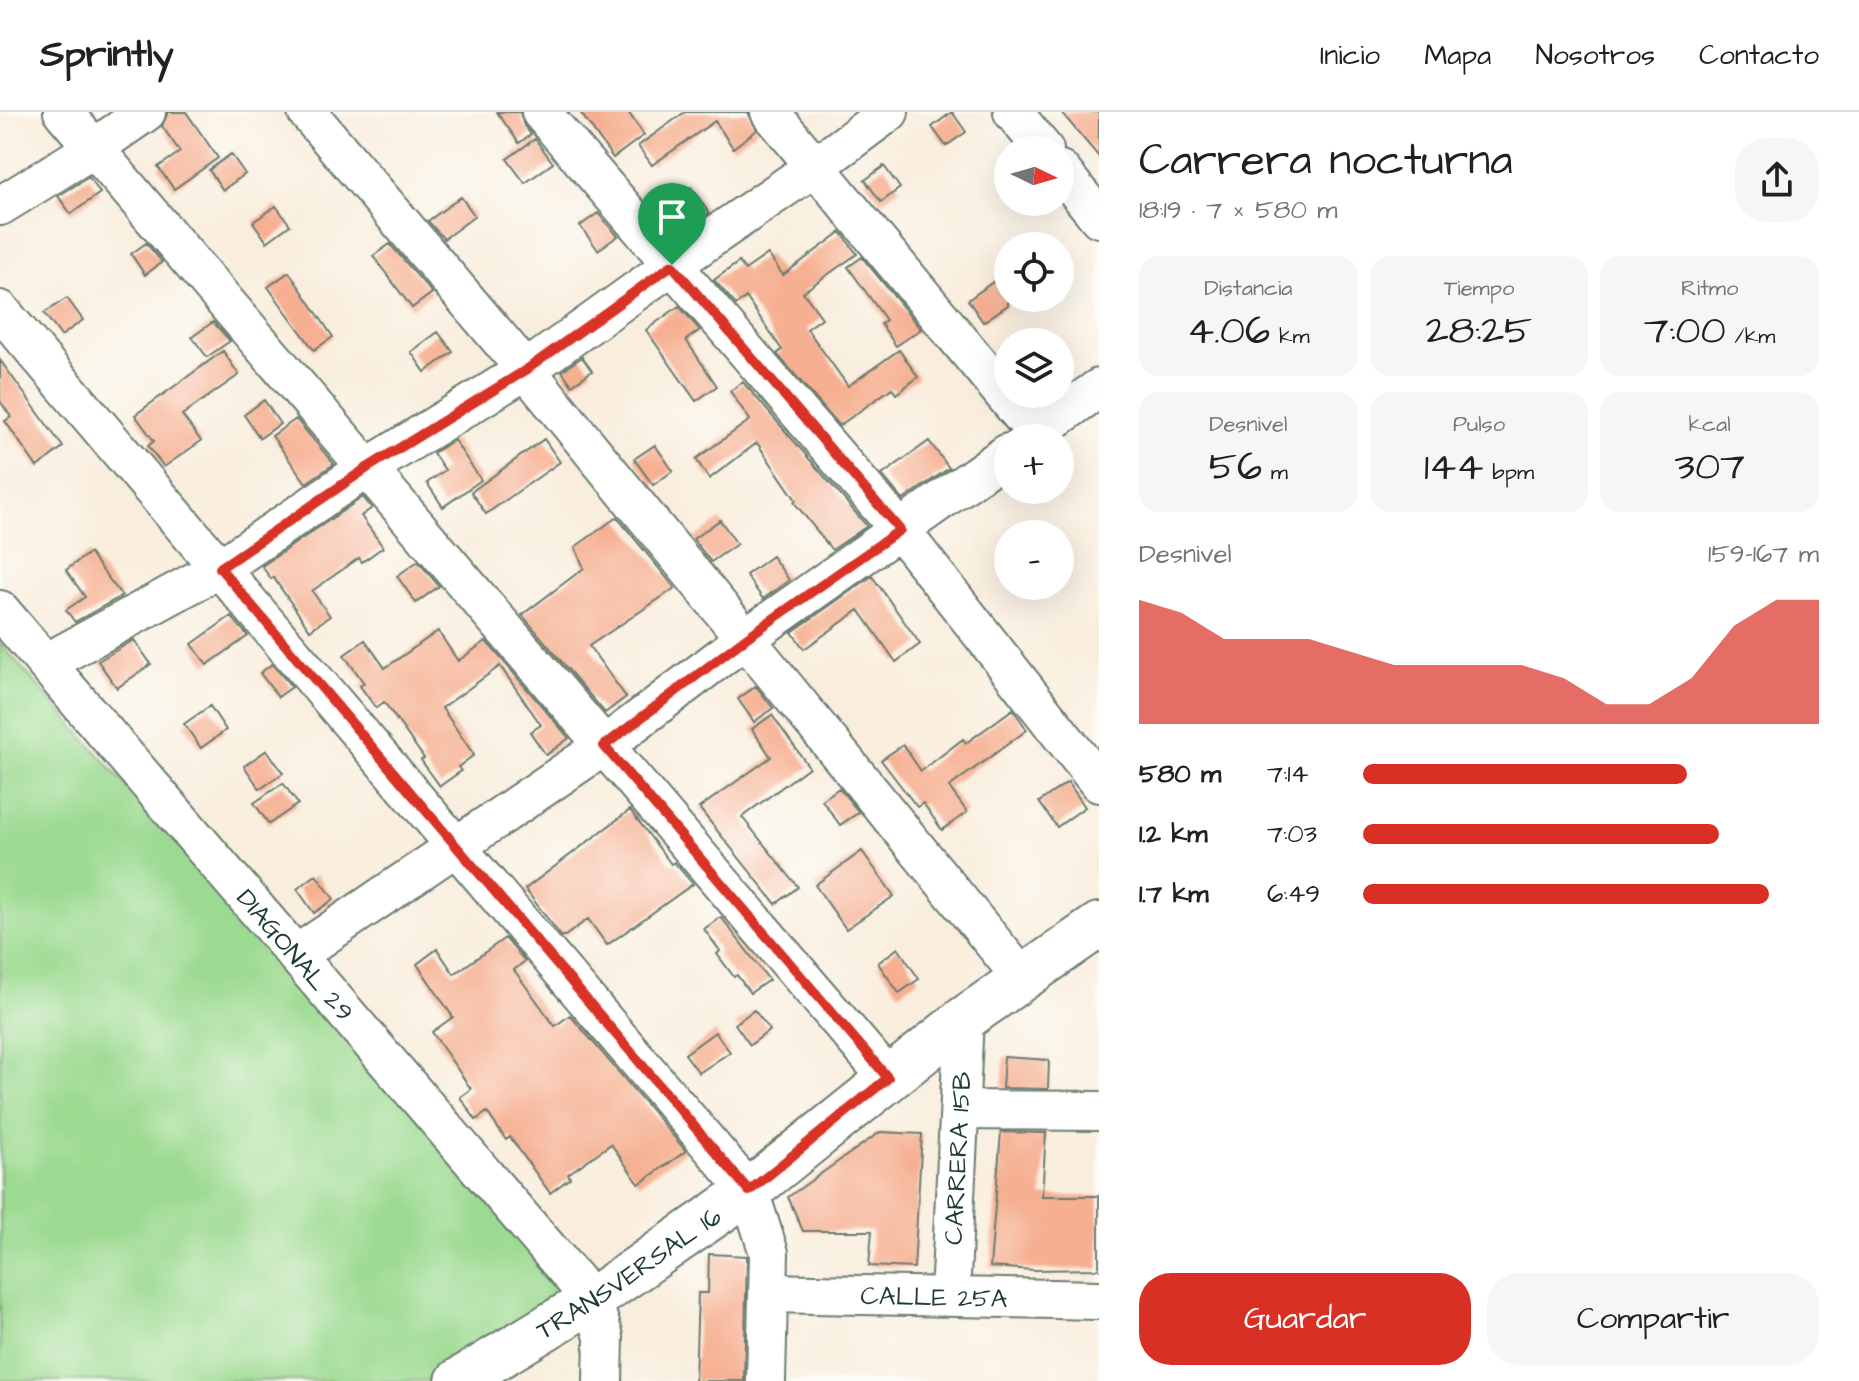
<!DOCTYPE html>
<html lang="es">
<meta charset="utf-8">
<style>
:root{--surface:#fff;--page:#f6f6f6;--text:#202124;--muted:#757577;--line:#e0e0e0;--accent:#d93025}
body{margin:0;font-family:"Architects Daughter",sans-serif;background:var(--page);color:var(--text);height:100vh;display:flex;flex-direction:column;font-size:30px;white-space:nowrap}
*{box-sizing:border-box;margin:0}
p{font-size:26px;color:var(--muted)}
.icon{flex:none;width:44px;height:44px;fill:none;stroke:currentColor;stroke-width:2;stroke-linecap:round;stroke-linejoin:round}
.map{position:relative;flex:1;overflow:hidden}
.sheet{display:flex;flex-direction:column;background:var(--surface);width:760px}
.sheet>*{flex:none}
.needle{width:52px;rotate:95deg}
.buttons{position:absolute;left:994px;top:24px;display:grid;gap:16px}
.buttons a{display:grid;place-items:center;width:80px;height:80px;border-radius:50%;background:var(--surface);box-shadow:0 8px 32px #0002;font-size:40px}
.pin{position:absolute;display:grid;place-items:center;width:68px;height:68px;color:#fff;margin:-82px -34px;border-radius:50% 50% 50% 0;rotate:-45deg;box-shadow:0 0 8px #0007}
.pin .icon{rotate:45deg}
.round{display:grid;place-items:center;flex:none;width:84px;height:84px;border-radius:32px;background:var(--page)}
.summary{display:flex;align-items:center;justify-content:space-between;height:136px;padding:0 40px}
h1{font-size:44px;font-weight:600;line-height:60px}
.stats{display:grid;grid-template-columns:repeat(3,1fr);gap:12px;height:136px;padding:8px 40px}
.stats div{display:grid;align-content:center;border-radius:20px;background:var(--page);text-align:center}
.stats b{font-size:40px;font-weight:600}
.stats small{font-size:22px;font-weight:400}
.stats p{font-size:22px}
.chart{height:224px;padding:16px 40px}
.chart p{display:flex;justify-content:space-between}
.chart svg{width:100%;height:144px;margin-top:8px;fill:var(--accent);opacity:.7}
.action{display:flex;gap:16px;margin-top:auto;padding:16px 40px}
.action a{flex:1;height:92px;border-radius:32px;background:var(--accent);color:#fff;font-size:32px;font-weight:600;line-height:92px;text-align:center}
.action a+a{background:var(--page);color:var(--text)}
ul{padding:0 40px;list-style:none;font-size:26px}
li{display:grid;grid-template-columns:128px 96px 1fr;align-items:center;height:60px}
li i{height:20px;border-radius:10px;background:var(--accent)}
header{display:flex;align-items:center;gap:48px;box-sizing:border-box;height:112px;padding:0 40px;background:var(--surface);border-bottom:2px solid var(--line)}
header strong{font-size:38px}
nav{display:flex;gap:44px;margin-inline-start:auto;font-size:28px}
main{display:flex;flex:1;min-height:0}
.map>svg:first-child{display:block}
</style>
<header>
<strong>Sprintly</strong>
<nav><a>Inicio</a><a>Mapa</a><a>Nosotros</a><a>Contacto</a></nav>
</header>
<main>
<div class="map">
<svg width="1099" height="1269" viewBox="0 0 1099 1269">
<rect width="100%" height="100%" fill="#fdfcf7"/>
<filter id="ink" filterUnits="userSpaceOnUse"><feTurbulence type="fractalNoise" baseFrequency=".0125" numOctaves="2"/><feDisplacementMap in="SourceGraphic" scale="16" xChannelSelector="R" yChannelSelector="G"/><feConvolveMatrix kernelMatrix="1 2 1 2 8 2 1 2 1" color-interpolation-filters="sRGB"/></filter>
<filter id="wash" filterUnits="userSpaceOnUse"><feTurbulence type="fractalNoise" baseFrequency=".006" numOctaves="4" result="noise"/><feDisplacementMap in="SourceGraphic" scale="32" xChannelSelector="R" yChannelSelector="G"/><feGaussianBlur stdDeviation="1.8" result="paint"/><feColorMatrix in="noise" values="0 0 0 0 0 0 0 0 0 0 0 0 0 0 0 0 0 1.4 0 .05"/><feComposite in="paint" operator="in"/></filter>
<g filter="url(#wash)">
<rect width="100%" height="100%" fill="#f9eede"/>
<!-- green -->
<path fill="#9bda90" stroke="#5d8c62" stroke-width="2" d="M0,531L223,782L592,1188L458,1269H0Z"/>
<g id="blocks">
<!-- building -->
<path fill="#f6af90" d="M168,0H186L218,46L174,77L158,55L180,40L162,14Z
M497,0H520L524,14L531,22L519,31Z
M580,0H628L644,23L613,46Z
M685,0H748L757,18L733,36L715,9L652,53L638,34Z
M952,0L966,20L946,34L932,15Z
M1061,0H1099V45Z
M535,27L553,51L525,71L507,47Z
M231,42L245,62L223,78L209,58Z
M884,54L900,76L881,90L865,68Z
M89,65L100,81L71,102L58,84Z
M691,75L709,101L682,120L664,95Z
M461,85L475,104L444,127L428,109Z
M276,94L290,113L267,130L253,110Z
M598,101L618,124L598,138L580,114Z
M841,120L857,142L803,180L822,206L807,217L848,274L899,238L918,265L896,282L892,276L839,314L777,242L782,238L746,185L736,193L714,168L739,150L745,158L768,142L783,163Z
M146,131L162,150L145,163L131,142Z
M390,132L432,181L412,196L373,144Z
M862,145L921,217L896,234L881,212L886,208L848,155Z
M1008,159V193L983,210L968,188Z
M289,160L333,225L314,238L268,175Z
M67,186L83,208L61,224L44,201Z
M679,194L700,218L686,228L717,274L696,289L646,218Z
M213,210L230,229L207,245L192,225Z
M438,220L453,240L425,260L411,240Z
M223,239L239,263L182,303L201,329L164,355L148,334L154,329L135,303Z
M582,245L592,259L572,273L562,259Z
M0,248L63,335L37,355L5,309L11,305L0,289Z
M743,270L867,414L832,438L794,390L796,388L757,331L709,367L696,347L750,308L730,279Z
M264,288L280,312L260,326L244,303Z
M296,307L334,352L306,371L272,324Z
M544,327L560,350L486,402L471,380Z
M454,328L481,368L443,395L427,371L445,358L433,341Z
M929,329L949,356L903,388L882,363Z
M655,333L673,359L653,373L634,347Z
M363,385L372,396L361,404L383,435L362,450L359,446L312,479L330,504L310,518L273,465L271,467L262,454Z
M617,405L675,476L589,534L626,585L605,601L522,503L584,456L575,435Z
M720,408L737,432L711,450L693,427Z
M89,441L122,484L75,510L66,498L85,485L66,458Z
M772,444L789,468L763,487L746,463Z
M418,449L439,474L416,491L397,464Z
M872,464L920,532L896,550L859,498L804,537L792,520Z
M231,504L248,524L207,553L192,532Z
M438,519L458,549L486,529L569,626L546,643L530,620L541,613L500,554L442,596L474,643L458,655L461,659L440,674L421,648L424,646L384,590L376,596L360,574L364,571L344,543L365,528L385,556Z
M134,528L151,552L117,576L98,549Z
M272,552L292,575L278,585L260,561Z
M756,574L773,596L754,610L738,587Z
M210,594L226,618L201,636L184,612Z
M1013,597L1027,618L949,675L967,700L942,718L923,691L917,695L881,648L903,633L921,659L963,627L966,631Z
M772,603L809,655L742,705L798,775L776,792L699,696L771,645L752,617Z
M267,638L283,661L260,677L244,654Z
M1068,670L1085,695L1057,715L1039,690Z
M283,671L298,692L269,712L254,691Z
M839,676L859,700L840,713L822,688Z
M630,698L671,752L674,750L693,772L607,833L588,807L565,824H561L525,777Z
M862,739L894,784L846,817L815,773Z
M316,763L334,787L314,801L297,777Z
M721,805L769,868L750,881L737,863L734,865L717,842L720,839L704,817Z
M505,826L525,849L514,858L555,914L570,903L686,1039L639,1072L611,1032L568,1062L570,1066L550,1081L510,1025L506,1028L487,1000L476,1008L460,985L471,977L432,920L453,905L417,852L437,837L454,862Z
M898,836L919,867L899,881L878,851Z
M754,898L770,918L750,933L735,912Z
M715,920L730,940L699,961L685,942Z
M1004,945L1049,948L1048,977L1002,976Z
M880,1020L922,1022L914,1156L869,1154L872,1119H803L788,1085Z
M1001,1020L1046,1021L1042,1084H1099V1157L1035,1158L990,1155Z
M709,1142L747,1144L744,1269H695L698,1181H708Z"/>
</g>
</g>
<g filter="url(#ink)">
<use href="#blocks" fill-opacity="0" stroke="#6b7b70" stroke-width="2"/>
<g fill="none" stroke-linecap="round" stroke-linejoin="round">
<!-- minor casing -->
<g stroke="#6b7b70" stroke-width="42">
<g id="minor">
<path d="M63,0L888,966"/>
<path d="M307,0L526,258L1023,867"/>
<path d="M541,0L900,418L1099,671"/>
<path d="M770,0L1036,321"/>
<path d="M1013,0L1044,38"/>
<path d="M1060,58L1099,106"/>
<path d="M0,94L94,36L146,0"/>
<path d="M0,198L749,1079L769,1141L766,1269"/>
<path d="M1029,326L1099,276"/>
<path id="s1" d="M0,498L592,1188L604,1225L603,1269"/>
<path d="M46,551L220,456L367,356L526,258L672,153L816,54L889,0"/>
<path d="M296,843L604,634L746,526L1008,341"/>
<path d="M960,998L1099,999"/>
<path id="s2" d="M768,1181L1099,1188"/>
<path id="s3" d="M950,1184L964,907"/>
</g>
</g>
<!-- secondary casing -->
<g stroke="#6b7b70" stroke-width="48">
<g id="secondary">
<path id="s4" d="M458,1269L592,1188L749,1079L964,907L1099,813"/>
</g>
</g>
<!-- minor -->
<use href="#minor" stroke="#fff" stroke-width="38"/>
<!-- secondary -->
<use href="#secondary" stroke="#fff" stroke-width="44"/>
</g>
</g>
<g fill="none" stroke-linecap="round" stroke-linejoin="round" filter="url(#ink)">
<!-- route casing -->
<g stroke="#fff" stroke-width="16">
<path id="route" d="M672,153L900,418L746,526L604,634L888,966L749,1079L220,456L367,356L526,258Z"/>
</g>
<!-- route -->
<use href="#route" stroke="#d93025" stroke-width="10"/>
</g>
<g text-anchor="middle" stroke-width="8" stroke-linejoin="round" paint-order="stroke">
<!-- street labels -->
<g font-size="26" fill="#1f3d34" stroke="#fdfcf7">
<text dy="9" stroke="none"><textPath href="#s1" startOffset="454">DIAGONAL 29</textPath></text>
<text dy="9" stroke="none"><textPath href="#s3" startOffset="138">CARRERA 15B</textPath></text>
<text dy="9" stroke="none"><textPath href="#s4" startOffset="202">TRANSVERSAL 16</textPath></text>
<text dy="9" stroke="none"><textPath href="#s2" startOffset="166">CALLE 25A</textPath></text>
</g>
</g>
</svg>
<div class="buttons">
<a><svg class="needle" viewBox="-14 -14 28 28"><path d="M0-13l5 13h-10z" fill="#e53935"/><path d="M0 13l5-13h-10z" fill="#757577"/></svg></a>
<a><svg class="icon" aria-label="locate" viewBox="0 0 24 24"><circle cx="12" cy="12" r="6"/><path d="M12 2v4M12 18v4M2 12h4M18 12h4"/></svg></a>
<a><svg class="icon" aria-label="layers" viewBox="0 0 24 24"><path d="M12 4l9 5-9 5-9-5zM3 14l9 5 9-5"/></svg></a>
<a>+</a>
<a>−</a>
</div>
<div class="pin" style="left:672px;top:153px;background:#1e9e55"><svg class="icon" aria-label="arrive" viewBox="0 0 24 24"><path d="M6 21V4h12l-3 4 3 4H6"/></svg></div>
</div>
<section class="sheet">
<div class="summary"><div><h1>Carrera nocturna</h1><p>18:19 · 7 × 580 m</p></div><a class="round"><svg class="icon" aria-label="share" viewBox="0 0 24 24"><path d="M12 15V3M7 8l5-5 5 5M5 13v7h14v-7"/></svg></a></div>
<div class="stats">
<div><p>Distancia</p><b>4.06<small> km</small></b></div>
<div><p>Tiempo</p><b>28:25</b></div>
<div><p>Ritmo</p><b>7:00<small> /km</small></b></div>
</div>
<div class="stats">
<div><p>Desnivel</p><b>56<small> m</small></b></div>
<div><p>Pulso</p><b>144<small> bpm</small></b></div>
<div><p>kcal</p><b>307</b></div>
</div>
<div class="chart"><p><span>Desnivel</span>159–167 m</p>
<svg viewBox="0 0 160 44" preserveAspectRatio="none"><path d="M0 44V6L10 10L20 18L30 18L40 18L50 22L60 26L70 26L80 26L90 26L100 30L110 38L120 38L130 30L140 14L150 6L160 6V44z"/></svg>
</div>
<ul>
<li><b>580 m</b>7:14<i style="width:71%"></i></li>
<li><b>1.2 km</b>7:03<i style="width:78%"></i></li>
<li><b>1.7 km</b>6:49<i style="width:89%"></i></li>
</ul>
<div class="action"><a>Guardar</a><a>Compartir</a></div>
</section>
</main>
